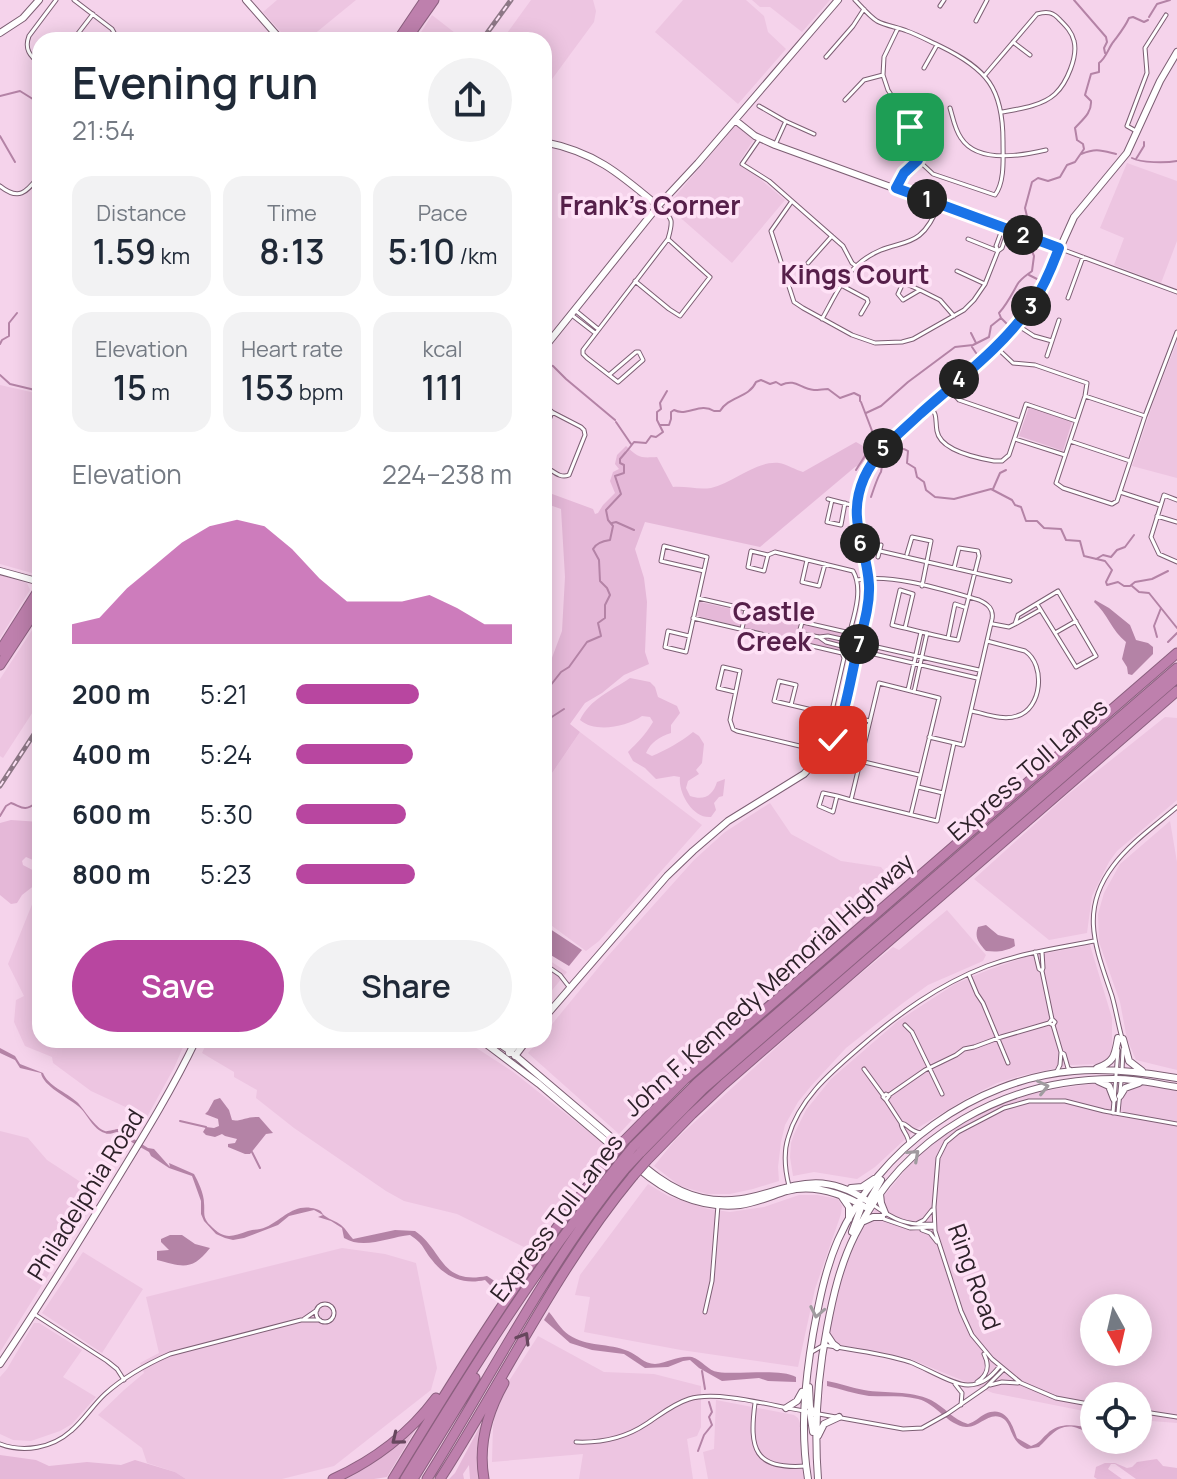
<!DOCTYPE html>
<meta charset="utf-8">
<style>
:root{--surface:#fff;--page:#f2f2f3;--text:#1f2937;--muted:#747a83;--accent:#b846a0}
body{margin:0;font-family:Manrope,sans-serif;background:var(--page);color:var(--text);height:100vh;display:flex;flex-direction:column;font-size:30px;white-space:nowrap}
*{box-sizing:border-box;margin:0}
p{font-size:26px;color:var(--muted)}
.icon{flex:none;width:44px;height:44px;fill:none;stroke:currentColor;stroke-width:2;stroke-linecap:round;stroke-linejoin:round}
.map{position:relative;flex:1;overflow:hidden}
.panel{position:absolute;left:32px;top:32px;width:520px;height:1016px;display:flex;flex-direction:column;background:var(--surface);border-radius:24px;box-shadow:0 4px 20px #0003}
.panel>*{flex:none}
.needle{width:52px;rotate:172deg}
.tools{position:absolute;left:1080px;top:1294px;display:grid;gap:16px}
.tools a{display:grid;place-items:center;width:72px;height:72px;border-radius:50%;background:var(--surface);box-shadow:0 4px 20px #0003;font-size:40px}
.pin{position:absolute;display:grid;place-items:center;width:68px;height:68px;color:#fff;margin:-34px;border-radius:16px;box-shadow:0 4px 12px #0006}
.km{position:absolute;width:40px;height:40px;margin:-20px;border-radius:50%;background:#222;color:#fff;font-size:22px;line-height:40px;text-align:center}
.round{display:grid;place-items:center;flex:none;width:84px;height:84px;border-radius:42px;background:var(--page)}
.head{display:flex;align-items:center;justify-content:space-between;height:136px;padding:0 40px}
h1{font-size:44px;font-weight:600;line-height:60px}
.stats{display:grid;grid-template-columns:repeat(3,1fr);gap:12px;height:136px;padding:8px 40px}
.stats div{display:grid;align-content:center;border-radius:20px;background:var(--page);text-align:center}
.stats b{font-size:34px;font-weight:600}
.stats small{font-size:22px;font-weight:400}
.stats p{font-size:22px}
.chart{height:224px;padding:16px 40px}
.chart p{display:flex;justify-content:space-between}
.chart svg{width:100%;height:144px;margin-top:8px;fill:var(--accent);opacity:.7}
.button{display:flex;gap:16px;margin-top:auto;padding:16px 40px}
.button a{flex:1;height:92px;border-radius:48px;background:var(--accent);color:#fff;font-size:32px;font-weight:600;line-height:92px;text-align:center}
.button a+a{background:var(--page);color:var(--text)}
ul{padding:0 40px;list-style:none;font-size:26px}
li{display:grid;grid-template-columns:128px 96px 1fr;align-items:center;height:60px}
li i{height:20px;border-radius:10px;background:var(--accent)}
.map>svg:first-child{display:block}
</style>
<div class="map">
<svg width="1177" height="1479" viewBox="0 0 1177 1479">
<rect width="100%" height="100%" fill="#f5d3eb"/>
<!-- built -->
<path fill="#edc5e1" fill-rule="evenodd" d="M277,0H356L307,40H288L263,12Z
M531,0H593L596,11L594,22L544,90V40H502Z
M683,0H746L764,16L768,32L786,49L738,104L655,32Z
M752,0H830L802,32L770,7H760Z
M432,15L464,40H416Z
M736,125L754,139L738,164L760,179L785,200L732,263L667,206Z
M1127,163L1177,181V241L1161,283L1114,265L1124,238L1100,228Z
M1177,342V478L1132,466L1155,397Z
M0,385L40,394L39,575L0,564Z
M0,575L27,583L30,590L0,638Z
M40,618V701L3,758L0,756V679Z
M1165,717L1177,718V800L1117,851L1109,862L1092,896L1087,933L1049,940L974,879L1066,796Z
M580,732L702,825L599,941L586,951L544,920V785Z
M770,803L791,834L841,861L881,867L893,882L775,981L666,1083L619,1134L528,1053L539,1040H544V1034L607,957L694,860L725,832Z
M1170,821L1177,862V1070L1136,1060L1127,1039L1120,1002L1099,942L1098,914L1104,893L1120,864Z
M40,890V1040H186L174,1068L147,1117L91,1091L53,1063L52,1057L25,1046L14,1022L16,1000L24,996L8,964L37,892Z
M947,910L986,955L983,961L928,985L903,1003L846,1048L811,1086L798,1102L785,1125L781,1142L778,1167L779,1181L753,1189L730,1194H707L680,1186L654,1166L676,1139L825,1003L893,947L899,950Z
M1090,945L1112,1018V1048L1111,1054L1107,1060L1098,1064L1071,1065L1024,1075L997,1083L969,1097L916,1129L875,1167L857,1179L814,1172L793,1176L790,1157L791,1143L794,1134L806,1110L831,1079L898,1021L955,984L988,970L1025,957Z
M544,957L567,972L544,1000Z
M208,1040H464L512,1071L604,1144L531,1245L526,1248L457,1214L404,1201L386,1191L294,1128L256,1098L257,1090L234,1077V1072L202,1053Z
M1097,1083L1152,1086L1177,1091V1423L1138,1420V1396H1094V1413L993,1393L908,1358L836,1344L831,1338L829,1332L843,1271L863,1228L885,1195L915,1158L946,1133L992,1107L1030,1093ZM1094,1308H1138V1352H1094Z
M0,1131L28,1138L47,1160L99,1194L0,1352Z
M648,1184L668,1196L708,1209L730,1212L764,1207L799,1195H817L838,1199L842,1206L841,1214L815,1289L798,1367L681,1350L584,1332L590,1297L575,1295L580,1275Z
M342,1248L385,1254L416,1263L437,1368L431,1390L334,1466L282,1479H186L175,1472L147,1463L142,1448L98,1415L124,1390L144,1373L140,1363L159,1353L146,1297Z
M83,1252L143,1289L102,1353L42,1313Z
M34,1323H39L82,1350L63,1377L96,1397L72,1424L60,1431L31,1441L13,1440L0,1434V1377L7,1369Z
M538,1336L604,1372L654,1374L701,1386V1427L697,1436L687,1439L693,1479H579L583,1454L492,1462L493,1425L497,1404L507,1384Z
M716,1400L794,1415L798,1418L802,1428L804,1479H708L703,1452L714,1449Z"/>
<!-- green -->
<path fill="#e5b8d8" d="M1029,407L1072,422L1063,451L1019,436Z
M856,442L874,452L862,464L855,467L760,547L645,522L635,549L644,578L647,602L645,652L649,664L624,675L602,693L585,703L570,724L580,732L544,785V679L562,631L565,577L561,509L544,503V491L593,509L595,514L598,513L603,505L615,493L610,481L613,472L619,469L615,464L617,455L626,446C639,458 640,458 657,457L673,487C686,486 698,490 711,488C734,483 755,461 779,463C786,464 796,470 803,472Z
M700,602L854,635L850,653L697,616Z
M630,678L650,682L655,687L658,697L677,706L680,713L671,725V733C659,737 651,742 646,753L652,756C668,749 679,743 693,732L699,736L704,744L702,763L696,770L699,774L688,781L686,788L690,796C705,801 713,795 717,782L725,779L723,796L719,797L714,803L716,810L711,817C693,819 678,793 680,777L674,776L656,779L645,768L633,761L628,752C637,743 646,734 653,722L650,717L642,716C626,727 595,733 580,720C590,699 611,691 630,678Z
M11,820L40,822V863L26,857L22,861L23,865L40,874V881L22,895L17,903L11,904L0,895V823Z
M487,1413L482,1479H470L469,1465L463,1474L464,1479H449L455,1473Z
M420,1422L387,1477L374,1479H340Z
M0,1455L36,1460L49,1466L87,1462L121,1465L135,1460L175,1472L186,1479H0Z
M1157,1459L1163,1466L1177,1468V1479H1136L1115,1464H1111L1108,1469L1122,1479H1097L1094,1477L1096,1467L1105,1463H1115L1127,1468L1132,1467L1137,1462Z"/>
<!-- water -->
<path fill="#b483a6" d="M1095,600L1109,608L1130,625L1136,640L1148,643L1153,647V654L1132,675L1128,674L1127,667L1122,659L1126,642C1112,631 1107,613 1094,602Z
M544,925L582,950L569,966L544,951Z
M986,925L998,935L1014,939L1015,946C1005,952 996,952 986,951C979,943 974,938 978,927Z
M0,1048L15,1056L20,1064L43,1073C48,1086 66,1092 77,1102C85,1110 95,1128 105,1131C107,1132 116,1129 118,1129L148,1148L154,1149L170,1167L169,1163L194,1174C198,1181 204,1194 204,1203C205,1212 202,1217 210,1225C224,1240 231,1237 248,1231C255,1229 260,1230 266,1227C282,1220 294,1202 316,1209C323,1211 320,1212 325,1216C330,1220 336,1221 341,1225C346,1229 349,1235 353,1239L395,1230L415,1231C444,1251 440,1285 487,1276L499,1284L501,1282L502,1286L498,1292L494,1293L495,1290L485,1280C463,1285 445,1277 432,1260C423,1249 424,1244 410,1235C389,1237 364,1250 344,1238L342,1228L331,1221L318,1217L323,1215L314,1210L289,1216L278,1225L244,1238L233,1240L225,1238L216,1234L204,1221L201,1214V1201L192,1176L169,1168L151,1156L149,1152L133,1143L117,1132C113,1133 108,1135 105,1133C92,1129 88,1114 78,1106C67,1097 43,1086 41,1073L20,1068L15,1060L0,1053Z
M220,1098L229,1110L232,1120C240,1122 247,1116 259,1117L273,1133L266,1134L250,1154H245L228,1147V1144L235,1143L237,1139L225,1136L222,1134L215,1137L206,1135L203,1132L206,1127L214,1128L219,1126L218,1119L205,1114L208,1111L214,1100Z
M170,1235H182L195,1244L210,1248C192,1271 183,1267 157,1260V1251L169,1250L161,1242V1239Z
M549,1312C555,1319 561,1330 569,1335C587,1347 609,1343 628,1351C638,1355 644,1364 655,1364C667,1363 679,1355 692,1357C702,1360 708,1371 718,1372C738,1375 781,1368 796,1377V1382L768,1381L759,1378L722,1381L699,1368L690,1360L683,1361L668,1367L645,1368L624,1354L592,1350L570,1343L544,1320Z
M827,1381C840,1383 851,1388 864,1390C887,1394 909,1390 931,1400C945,1407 953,1420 968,1424C975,1422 979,1417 985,1414C1005,1405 1012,1423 1017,1438L1031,1446C1040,1443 1040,1440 1047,1434C1060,1421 1076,1426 1092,1428L1094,1429V1433C1086,1432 1081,1429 1074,1427C1057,1424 1049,1438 1039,1447L1027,1449C1008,1441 1013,1421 1000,1417C987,1413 979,1428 966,1427C947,1425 937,1404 918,1399C902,1395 886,1397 869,1396C855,1394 841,1389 827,1386Z"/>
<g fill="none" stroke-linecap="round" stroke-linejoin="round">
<!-- stream -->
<path stroke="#b483a6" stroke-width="2" d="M1074,0L1106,37L1107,42L1104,48L1105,53
M1149,17L1157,4L1170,0
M0,96L20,91L36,101L40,105
M0,136L15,162
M1081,154C1096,148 1100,150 1116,154
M1132,158C1141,163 1166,163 1177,161
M1136,159L1144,146V142
M1030,229L1025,208L1032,182L1038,178L1048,181L1060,177L1067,165L1075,162L1084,149L1083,144L1077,140L1075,128C1082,120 1092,113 1091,101L1085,95L1091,74L1099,72V63C1107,57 1108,48 1114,41C1120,33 1125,27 1129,18L1133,17L1144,22L1148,20
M1029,275L1039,280
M1007,324L1001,318L999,313C1007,304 1012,294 1017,285C1020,279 1027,275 1032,271L1034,256L1029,244
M971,333L976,343
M0,344L2,340L9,336V323L17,313
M972,347L976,353
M544,364L553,366L566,379L615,420
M0,375L10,384L35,390
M861,402L874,436L878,441
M866,413L881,406L908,382L955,347L973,345L989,337L991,326L1001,318
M616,422L631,444
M660,425H669L671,419V412L674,410C687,417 700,402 714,411H720C729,396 749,398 756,382L761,380L770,384L776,382L781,385C796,378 800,389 814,390C819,390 824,389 828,389L840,398L854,393L860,396V401
M627,451L634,442L646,443L651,436L656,437L663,432L657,420V412L661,409L660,403L667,391
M856,470L875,440
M993,489L1000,473L1006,470
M871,497C873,491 878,476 881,472C882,459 896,443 908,451L907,463L915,468L917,477L924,482L926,490L935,497L954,499L991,489L1012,500L1015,505L1021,507L1026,521H1037L1044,528L1061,529L1066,540L1080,541L1084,556L1105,561L1112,570L1106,582L1107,585L1118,582L1124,586H1130L1135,582L1152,579L1168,571
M612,523L616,522L634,530
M1096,559L1103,555L1111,557L1117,550L1125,547L1134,535
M1132,586L1139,592L1149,593L1177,628
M1157,637L1154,626L1161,608
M1168,642L1177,633
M544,711L547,705V692L550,686L561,672L569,667L587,642L601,636L598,623L605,618V605L610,595L607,588L600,581L599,560L593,549C596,543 603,541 610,540L613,526L608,520L606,510L621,494L615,476L624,473V465L620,463V459L626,452
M544,722L564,709
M0,816L6,806L11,803C22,807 24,812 36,803L40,806
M180,1121L206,1127
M252,1152L260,1168
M702,1371L705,1389
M698,1451L704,1435L712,1425L709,1417L712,1412L709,1402"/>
<!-- street casing -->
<g stroke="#7c5e73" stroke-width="5">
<path id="street" d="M74,0L112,29L118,40
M855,0C862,7 869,16 877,21C886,26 897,27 907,31C918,35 929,41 940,46C987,69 1003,88 1003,141C1003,158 1005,182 995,195L933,174L918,160L909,123L888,90L883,75L884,57L898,28
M940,6L944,0
M976,21L987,0
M73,40L93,14
M1013,42L1030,55
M826,57L853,26L864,9
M40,64C30,56 24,49 29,36L56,0
M924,68L937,45
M985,75L1037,14C1047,11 1053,12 1060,20C1066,26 1072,32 1074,41C1078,56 1067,83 1055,94C1042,106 1019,109 1002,112
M845,100L864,80L883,75
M759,106L785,121L814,134
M950,108C953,118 955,130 961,138C977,163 1021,156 1046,150
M886,119L900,109
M1136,131L1127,126L1147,73L1145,48L1166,15
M760,138L742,164L769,181L843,246L852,263L856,266
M775,145L785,123
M0,186C20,202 27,191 40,175
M896,188L904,173L918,160
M792,201L771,231L794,302L803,308L852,335L875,343L902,342L913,339L964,310L974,300L985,284L998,251L968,239
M1003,227L996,246L998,251L1002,248L1008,230
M1061,249L1177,292
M808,263L832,236
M957,271L985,284
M635,281L669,309L680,316L710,277L668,239
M903,283H904L920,290L903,300L898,294Z
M841,285L867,299L868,302L861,314
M920,290L940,300L954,316
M1068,298L1083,257
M576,311L598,329
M573,316L595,333
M822,319C834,298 843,276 862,261C897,234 919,257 939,204
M1017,325L1034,336L1052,341
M996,347L1013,363L1035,365L1087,383L1085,396L1056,483L1063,488L1112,504L1117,501L1145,416L1177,332
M1047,356L1059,320
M609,375L636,352H639L643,360L618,382L587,358L583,354V350L668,239C673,221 674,219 659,207
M949,389L959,400L1020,421
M1085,396L1145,416
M544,405L552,412
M930,406C938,415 935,420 937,431C940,450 977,458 994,461H1002L1009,455L1026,404L1076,421
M544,433L552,412L581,427L584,430L585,435L569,475C559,479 553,470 544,466
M1015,439L1065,455
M1070,441L1130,461
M1120,492L1160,505
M828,499L855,506
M832,500L827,522L841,525L845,503
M1177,500L1164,495L1151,537L1159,554L1177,562
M1157,516L1177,522
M880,551L1010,581
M907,554L912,537L931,541L922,586
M878,557L881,545
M807,560L802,582L819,586L825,564
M857,580C893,573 944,590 979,600C988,604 994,609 992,619L963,745L929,737
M698,598L846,632L850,631C855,613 863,588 853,571L775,552L768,555L751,551L748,567L764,571L768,555
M693,618L842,653L844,658L831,715
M993,624L1009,627L1015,624L1018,615L1058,591L1096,656L1076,667L1037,604
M1015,624L1040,610
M905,628L913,594L900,590L892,625C914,630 936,636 958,640L979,556L978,551L959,548L954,568
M742,629L746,609
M799,633L819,637L828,636L979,670
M1055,633L1076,621
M689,636L668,631L665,647L686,652L707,557L664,546L661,561L704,571
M819,637L826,642L857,650L977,678
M948,638L955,604L964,607
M797,641L802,622
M908,690L921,632
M735,692L718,688L723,667L740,671L730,720L733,729L737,731L808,748L819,754
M914,692L927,633
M791,705L796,685L779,681L774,701L842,717L847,716L870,721
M972,711C986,714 1003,721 1017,716C1042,709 1046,665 1025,651L987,641
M842,717L846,720L868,726
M860,761L919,775
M823,793L837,796L833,812L819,806Z
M943,793L954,743
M837,796L851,800
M911,814L939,698L879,683L851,800L937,821L943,793L918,787
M1035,952L1039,969L1042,971L1043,968L1042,952
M544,964L560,975L570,988
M1042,971L1052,1019
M969,975L977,994L983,1003L1008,1063
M1052,1019L1055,1022L1053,1025L1049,1023Z
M905,1025L912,1032L942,1094
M1053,1025L1061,1052L1064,1054L1068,1068L1070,1069
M1122,1038C1118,1024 1116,1010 1112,996C1096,948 1079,911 1113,866C1130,843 1156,825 1177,807
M864,1069L883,1095
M1122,1070L1123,1049
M1057,1071L1060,1065L1061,1052
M886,1094L889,1096L886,1100L883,1097Z
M889,1095L925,1070L956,1055L964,1049L974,1047L1001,1037L1049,1023
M886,1100L901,1123C902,1132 909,1134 909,1145
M1113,1113L1118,1050
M1118,1113L1121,1081
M901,1123C909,1124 908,1131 921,1133
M789,1186C785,1170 783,1154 788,1138C799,1099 830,1073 859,1048C898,1014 938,985 987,966C1022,953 1058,948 1094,941
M872,1204C894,1220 907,1226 934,1224
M884,1219L910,1228L934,1227
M918,1223L924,1220L932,1210
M922,1230L930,1233L937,1242
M316 1313a9 9 0 1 1 18 0a9 9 0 1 1-18 0Z
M705,1312L712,1281L718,1205
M34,1314L107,1361L117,1369L124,1380
M304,1319L317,1310
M810,1353L824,1345C852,1350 882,1353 910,1362C926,1368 953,1385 968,1385C982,1385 991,1377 999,1367
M977,1382C988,1375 990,1366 984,1354
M955,1384L962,1393L961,1405
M990,1385L1002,1382L1018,1383
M755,1403C749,1449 754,1470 806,1466
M1094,1405L1056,1398L1021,1383L992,1359L972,1335L961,1311L935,1231L934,1207L938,1158L946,1142L958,1132L1004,1108L1029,1101H1065L1104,1111L1177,1124
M1138,1411L1177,1417
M819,1414L903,1429L922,1428L947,1414L986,1387L1003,1370
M576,1442C600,1443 625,1438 646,1424C660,1415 673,1404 689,1399C717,1390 773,1406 804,1411
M0,1444C24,1453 52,1448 71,1431C84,1420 93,1405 105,1394C124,1377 147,1364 170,1354L301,1320H320"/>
</g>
<!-- secondary casing -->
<g stroke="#7c5e73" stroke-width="8">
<path id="secondary" d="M246,0L281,40
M0,33L23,18L39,0
M735,120L755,136L775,145L1059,248
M544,142C595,152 620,174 658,206
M544,348L658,206L698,163L838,0
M0,571L40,582
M544,1018L667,876L693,851L728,821L804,774L829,746L842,717L867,605L869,586L867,570L857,529L856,514L859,494L868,470L888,442L1007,337L1032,305L1048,275L1074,217L1127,153L1160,81L1177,52
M1123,1039L1129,1061L1142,1071
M481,1040L539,1084L627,1159
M494,1040L510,1051C541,1077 572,1104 603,1130C633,1156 662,1189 702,1198C768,1212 801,1157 866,1200
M509,1053L520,1040
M515,1056L527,1040
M1097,1068C1115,1062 1115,1054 1118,1038
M1098,1081L1109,1086L1114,1099
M1120,1096L1125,1088L1139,1083
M639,1169C667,1193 701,1209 740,1205C756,1203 771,1196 787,1191C816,1183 845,1195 869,1209
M851,1188L862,1187L874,1179
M880,1194L881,1203L885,1213
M842,1197L849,1207V1219
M869,1206V1201L881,1180
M864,1221L873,1217H882
M852,1232L862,1205
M827,1335L833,1344L837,1347
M0,1364C39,1307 75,1248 111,1189C141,1140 171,1092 196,1040
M809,1387L810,1407L813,1413
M786,1408L797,1401L802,1392
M810,1412L813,1432
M818,1436L824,1424L839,1417
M808,1479C800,1430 805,1382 813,1334C819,1302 825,1270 838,1240C878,1149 975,1079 1074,1071C1109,1068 1142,1072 1177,1078
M818,1479C814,1427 817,1379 827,1328C833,1296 840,1265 855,1235C904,1135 1007,1078 1117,1079C1137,1079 1157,1084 1177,1087"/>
</g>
<!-- highway casing -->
<g stroke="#8b5f7f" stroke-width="11">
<path id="highway" d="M398,40L425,0
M406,40L434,0
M0,651L40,588
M0,665L40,604
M625,1140L685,1079L1177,653
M633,1147L697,1083L1177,668
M640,1153L703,1089L1177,678
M647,1160L692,1114L724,1084L1177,691
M333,1479C373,1461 410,1433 436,1398
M393,1479C460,1369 529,1258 611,1157
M405,1479C471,1371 539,1262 619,1164
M413,1479L475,1378
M427,1479C492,1375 547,1264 625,1169
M440,1479C505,1378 556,1269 633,1176
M484,1479C478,1445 487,1413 504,1383"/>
</g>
<!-- street -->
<use href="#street" stroke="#fff" stroke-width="3"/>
<!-- secondary -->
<use href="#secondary" stroke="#fff" stroke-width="6"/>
<!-- highway -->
<use href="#highway" stroke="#be80ad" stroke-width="9"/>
<!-- rail casing -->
<g stroke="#8d7786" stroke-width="5">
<path id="rail" d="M482,40L511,0
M0,786L40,725"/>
</g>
<!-- rail -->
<use href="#rail" stroke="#fee2f6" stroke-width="2" stroke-dasharray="6" stroke-linecap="butt"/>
<!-- highway-bridge casing -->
<g stroke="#8b5f7f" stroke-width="11" stroke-linecap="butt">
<path id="highway-bridge" d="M611,1157L625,1140
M619,1164L633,1147
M625,1169L640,1153
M633,1176L647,1160"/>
</g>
<!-- highway-bridge -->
<use href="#highway-bridge" stroke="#be80ad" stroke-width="9"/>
</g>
<!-- one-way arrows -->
<defs><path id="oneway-chevron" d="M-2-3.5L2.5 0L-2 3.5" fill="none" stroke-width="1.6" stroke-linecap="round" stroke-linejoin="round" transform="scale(2)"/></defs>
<g stroke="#a09b9f">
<use href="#oneway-chevron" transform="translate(1043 1087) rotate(-13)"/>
<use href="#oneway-chevron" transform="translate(914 1155) rotate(-42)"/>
<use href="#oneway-chevron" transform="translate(817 1312) rotate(101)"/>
</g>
<g stroke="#67475e">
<use href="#oneway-chevron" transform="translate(524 1338) rotate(-59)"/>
<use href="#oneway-chevron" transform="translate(397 1439) rotate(141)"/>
</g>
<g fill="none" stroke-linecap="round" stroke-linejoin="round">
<!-- route casing -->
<g stroke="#fff" stroke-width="16">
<path id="route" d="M833,740C846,712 850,681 857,651C862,630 870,607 869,585C867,545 846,520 864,478C876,451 899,434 920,414C959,379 1003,347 1033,303C1044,286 1052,267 1059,248L896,188L904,173L918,160L910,127"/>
</g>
<!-- route -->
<use href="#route" stroke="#1a73e8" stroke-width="10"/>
</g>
<g text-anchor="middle" stroke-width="7" stroke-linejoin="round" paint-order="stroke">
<!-- street labels -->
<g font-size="24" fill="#2d2129" stroke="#fee2f6">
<text transform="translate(1028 770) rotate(-41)" y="8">Express Toll Lanes</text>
<text transform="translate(769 985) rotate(-42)" y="8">John F. Kennedy Memorial Highway</text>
<text transform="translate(86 1195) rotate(-58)" y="8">Philadelphia Road</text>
<text transform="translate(557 1218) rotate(-53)" y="8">Express Toll Lanes</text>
<text transform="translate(974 1277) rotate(70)" y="8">Ring Road</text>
</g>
<!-- neighbourhood labels -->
<g font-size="26" font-weight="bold" fill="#561f4a" stroke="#fee2f6">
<text x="650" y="215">Frank's Corner</text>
<text x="855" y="284">Kings Court</text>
<text x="774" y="621">Castle<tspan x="774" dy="30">Creek</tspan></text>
</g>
</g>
</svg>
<div class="tools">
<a><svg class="needle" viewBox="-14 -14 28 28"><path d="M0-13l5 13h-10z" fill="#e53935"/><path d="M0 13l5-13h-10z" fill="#747a83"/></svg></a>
<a><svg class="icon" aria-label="locate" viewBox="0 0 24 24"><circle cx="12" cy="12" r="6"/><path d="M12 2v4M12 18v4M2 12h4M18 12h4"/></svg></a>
</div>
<div class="pin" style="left:910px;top:127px;background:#1e9e55"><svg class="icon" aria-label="arrive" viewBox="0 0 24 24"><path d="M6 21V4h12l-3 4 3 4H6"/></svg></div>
<div class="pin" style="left:833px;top:740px;background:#d93025"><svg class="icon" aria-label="check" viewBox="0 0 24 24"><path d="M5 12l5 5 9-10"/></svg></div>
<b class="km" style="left:927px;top:199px">1</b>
<b class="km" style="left:1023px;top:235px">2</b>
<b class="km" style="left:1031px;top:306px">3</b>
<b class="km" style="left:959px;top:379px">4</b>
<b class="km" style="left:883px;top:448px">5</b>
<b class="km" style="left:860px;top:543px">6</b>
<b class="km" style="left:859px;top:644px">7</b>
<section class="panel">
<div class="head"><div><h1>Evening run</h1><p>21:54</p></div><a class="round"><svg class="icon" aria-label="share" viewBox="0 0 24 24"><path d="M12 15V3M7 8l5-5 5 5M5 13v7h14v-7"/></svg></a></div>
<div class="stats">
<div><p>Distance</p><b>1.59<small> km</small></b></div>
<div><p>Time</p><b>8:13</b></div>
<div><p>Pace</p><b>5:10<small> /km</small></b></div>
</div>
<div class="stats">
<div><p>Elevation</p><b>15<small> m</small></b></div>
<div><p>Heart rate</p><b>153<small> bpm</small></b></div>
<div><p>kcal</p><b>111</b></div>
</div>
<div class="chart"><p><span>Elevation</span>224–238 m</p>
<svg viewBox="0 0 160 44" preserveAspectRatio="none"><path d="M0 44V38L10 36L20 27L30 20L40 13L50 8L60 6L70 8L80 15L90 24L100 31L110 31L120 31L130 29L140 33L150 38L160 38V44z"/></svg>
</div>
<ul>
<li><b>200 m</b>5:21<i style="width:57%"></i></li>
<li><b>400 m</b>5:24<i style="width:54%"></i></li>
<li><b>600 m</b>5:30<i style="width:51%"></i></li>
<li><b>800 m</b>5:23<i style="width:55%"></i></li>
</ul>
<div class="button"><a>Save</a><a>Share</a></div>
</section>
</div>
